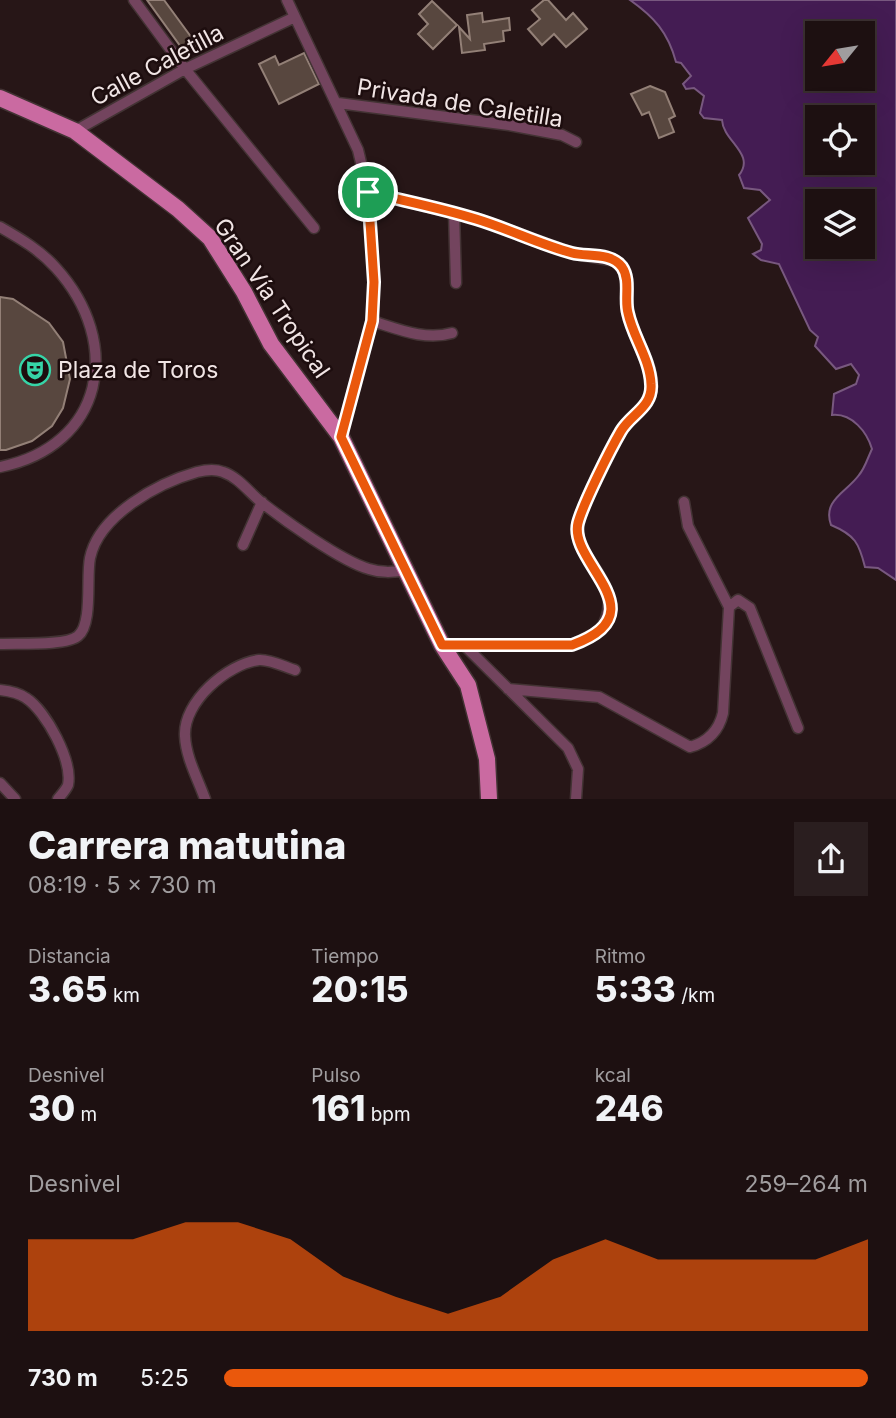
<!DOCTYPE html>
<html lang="es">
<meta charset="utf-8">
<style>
:root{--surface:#1d1011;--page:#2a1e1f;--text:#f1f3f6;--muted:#a09d9f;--line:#3b3031;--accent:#ea580c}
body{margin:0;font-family:Inter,sans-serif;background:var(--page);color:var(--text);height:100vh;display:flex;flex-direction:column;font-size:26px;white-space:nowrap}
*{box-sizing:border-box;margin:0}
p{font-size:23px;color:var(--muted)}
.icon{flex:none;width:38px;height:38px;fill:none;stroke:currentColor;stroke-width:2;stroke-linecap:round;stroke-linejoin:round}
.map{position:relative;height:799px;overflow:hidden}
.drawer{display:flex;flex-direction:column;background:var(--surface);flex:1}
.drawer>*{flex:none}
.needle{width:46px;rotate:240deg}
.controls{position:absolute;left:805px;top:21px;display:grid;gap:14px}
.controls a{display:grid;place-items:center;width:70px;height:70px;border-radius:0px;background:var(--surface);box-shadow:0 7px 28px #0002,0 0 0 2px var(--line);font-size:35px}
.pin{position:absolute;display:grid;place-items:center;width:60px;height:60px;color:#fff;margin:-30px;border:4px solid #fff;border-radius:50%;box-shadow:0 2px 7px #0007}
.round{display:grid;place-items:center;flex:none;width:74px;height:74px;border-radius:0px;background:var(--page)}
.summary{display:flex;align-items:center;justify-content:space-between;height:119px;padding:0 28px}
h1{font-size:38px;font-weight:800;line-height:52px}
.stats{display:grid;grid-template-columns:repeat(3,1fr);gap:10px;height:119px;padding:7px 28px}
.stats div{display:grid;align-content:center}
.stats b{font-size:35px;font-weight:800}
.stats small{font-size:19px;font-weight:400}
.stats p{font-size:19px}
.chart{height:196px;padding:14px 28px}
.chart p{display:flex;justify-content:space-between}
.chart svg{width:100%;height:126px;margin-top:7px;fill:var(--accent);opacity:.7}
ul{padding:0 28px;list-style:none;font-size:23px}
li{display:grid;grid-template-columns:112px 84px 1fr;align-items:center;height:52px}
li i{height:18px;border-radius:9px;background:var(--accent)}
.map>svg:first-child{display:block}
</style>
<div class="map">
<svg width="896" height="799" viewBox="0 0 896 799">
<rect width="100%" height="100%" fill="#271617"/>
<!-- water -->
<path fill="#441c53" stroke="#78587f" stroke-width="2" fill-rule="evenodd" d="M630,0H896V580L878,568L865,567C859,543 855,535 831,525C822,500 847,492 859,475C865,468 868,457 872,449C867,432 852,413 832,415L834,394L856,384L859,375L851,364L836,369L815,346L818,337L810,330L779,264L761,260L753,254L761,250L762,244L748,218L770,200L760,190L744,188L739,175C756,154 723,141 722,120L704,118L700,113L704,96L694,88L686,89L683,84L691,76L681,63L676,62C668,32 654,17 630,0ZM817,33H863V79H817ZM817,117H863V163H817ZM817,201H863V247H817Z"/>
<!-- building -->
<path fill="#58473f" stroke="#938077" stroke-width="2" d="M147,0H164L197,45L186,54Z
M544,0H548L566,20L573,13L587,29L566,47L554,34L542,45L528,29L540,19L532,10Z
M432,1L457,25L433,49L418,34L428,24L419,14Z
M482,13L483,22L509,18L510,30L503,31L504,41L484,44L485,50L462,53L459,27L470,39L467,15Z
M304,53L319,84L279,104L259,64L275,56L279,65Z
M650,86L665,92L675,116L669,119L674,132L659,138L649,112L642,115L631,94Z
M0,297L13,299L49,323L63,342L70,379L63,408L52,426L32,441L6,450H0Z"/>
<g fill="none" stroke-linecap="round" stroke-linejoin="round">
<!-- minor casing -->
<g stroke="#433334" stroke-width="13">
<path id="minor" d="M134,0L185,69L314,228
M287,0L358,150L368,192L374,282L372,321L341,437
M338,103L509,125L562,135L576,142
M75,131L185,69L295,17
M368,192L478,219L575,254L616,261C633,276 623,297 628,316C635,338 653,364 652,387C650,408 631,415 621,430C611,447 583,504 578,523C569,559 631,581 600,631L572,645H442
M454,212L456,283
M0,227C21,239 40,250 56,268C124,343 104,446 0,467
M372,321C398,329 425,341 452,333
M243,545L262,502
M729,607L738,600L750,608L798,728
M0,644C17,643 66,646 78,636C93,624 86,577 90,558C99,515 158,483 197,472C205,470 216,469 223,472C238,477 249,492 261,502C284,520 341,561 369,569C381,573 392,572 405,571
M465,646L568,748L578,769L576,799
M508,689L599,697L690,747C708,742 719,730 723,713L729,607L688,526L684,502
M0,690C9,691 19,693 26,698C46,711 73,761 68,785C66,790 61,795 58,799
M0,783L15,799
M205,799C198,779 186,758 185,736C183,702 227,664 259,660C270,659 285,667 295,670"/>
</g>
<!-- primary casing -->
<g stroke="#433334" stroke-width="19">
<path id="primary" d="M0,98L75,131L178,209L210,238L244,292L271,344L341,437L442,645L468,685L487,759L489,799"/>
</g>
<!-- minor -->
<use href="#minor" stroke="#73445e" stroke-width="10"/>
<!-- primary -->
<use href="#primary" stroke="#ca6aa1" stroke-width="16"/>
</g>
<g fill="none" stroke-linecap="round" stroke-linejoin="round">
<!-- route casing -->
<g stroke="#fff" stroke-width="14">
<path id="route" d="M368,192C404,201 441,208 476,219C509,229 539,244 572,253C587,257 611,252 622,267C631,280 624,299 628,313C633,337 650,359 651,384C653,407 631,414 621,431C610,450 583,504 578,523C568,563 661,613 572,645H442L341,437L372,321L374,282Z"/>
</g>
<!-- route -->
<use href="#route" stroke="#ea580c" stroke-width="9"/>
</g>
<!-- icons -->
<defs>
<g id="theatre-ring" transform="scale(1.575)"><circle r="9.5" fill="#1d0d0e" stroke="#36d4a7" stroke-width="1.5"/><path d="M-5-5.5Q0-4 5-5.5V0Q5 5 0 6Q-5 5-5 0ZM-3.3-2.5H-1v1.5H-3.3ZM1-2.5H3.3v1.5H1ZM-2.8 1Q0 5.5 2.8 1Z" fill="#36d4a7"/></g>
</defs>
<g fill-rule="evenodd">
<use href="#theatre-ring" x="35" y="370"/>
</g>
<g text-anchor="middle" stroke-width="5" stroke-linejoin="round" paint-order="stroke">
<!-- street labels -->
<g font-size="23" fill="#f1e5e5" stroke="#1d0d0e">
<text transform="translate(157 65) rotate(-28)" y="8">Calle Caletilla</text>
<text transform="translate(460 103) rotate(9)" y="8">Privada de Caletilla</text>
<text transform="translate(272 298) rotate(56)" y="8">Gran Vía Tropical</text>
</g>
<!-- poi labels -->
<g font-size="23" fill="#f1e5e5" stroke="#1d0d0e" text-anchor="start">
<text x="58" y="378">Plaza de Toros</text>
</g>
</g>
</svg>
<div class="controls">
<a><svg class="needle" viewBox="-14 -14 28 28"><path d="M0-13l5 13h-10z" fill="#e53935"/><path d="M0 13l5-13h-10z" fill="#a09d9f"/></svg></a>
<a><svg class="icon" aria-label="locate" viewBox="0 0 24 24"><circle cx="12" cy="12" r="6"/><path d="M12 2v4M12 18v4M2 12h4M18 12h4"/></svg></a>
<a><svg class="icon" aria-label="layers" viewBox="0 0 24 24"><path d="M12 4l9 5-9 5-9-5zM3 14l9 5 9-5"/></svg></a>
</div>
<div class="pin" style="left:368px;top:192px;background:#1e9e55"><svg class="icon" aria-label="arrive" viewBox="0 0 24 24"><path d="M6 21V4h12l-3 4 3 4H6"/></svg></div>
</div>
<section class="drawer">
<div class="summary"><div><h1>Carrera matutina</h1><p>08:19 · 5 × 730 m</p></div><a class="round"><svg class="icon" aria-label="share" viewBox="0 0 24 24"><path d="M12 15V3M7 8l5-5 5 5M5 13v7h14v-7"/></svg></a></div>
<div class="stats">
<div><p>Distancia</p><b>3.65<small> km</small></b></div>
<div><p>Tiempo</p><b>20:15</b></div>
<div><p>Ritmo</p><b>5:33<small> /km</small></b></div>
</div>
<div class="stats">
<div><p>Desnivel</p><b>30<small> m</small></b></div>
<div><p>Pulso</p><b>161<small> bpm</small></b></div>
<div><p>kcal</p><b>246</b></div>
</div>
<div class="chart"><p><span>Desnivel</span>259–264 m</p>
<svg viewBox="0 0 160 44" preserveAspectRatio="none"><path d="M0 44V12L10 12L20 12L30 6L40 6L50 12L60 25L70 32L80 38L90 32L100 19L110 12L120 19L130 19L140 19L150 19L160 12V44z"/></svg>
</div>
<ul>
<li><b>730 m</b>5:25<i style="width:100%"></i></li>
</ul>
</section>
